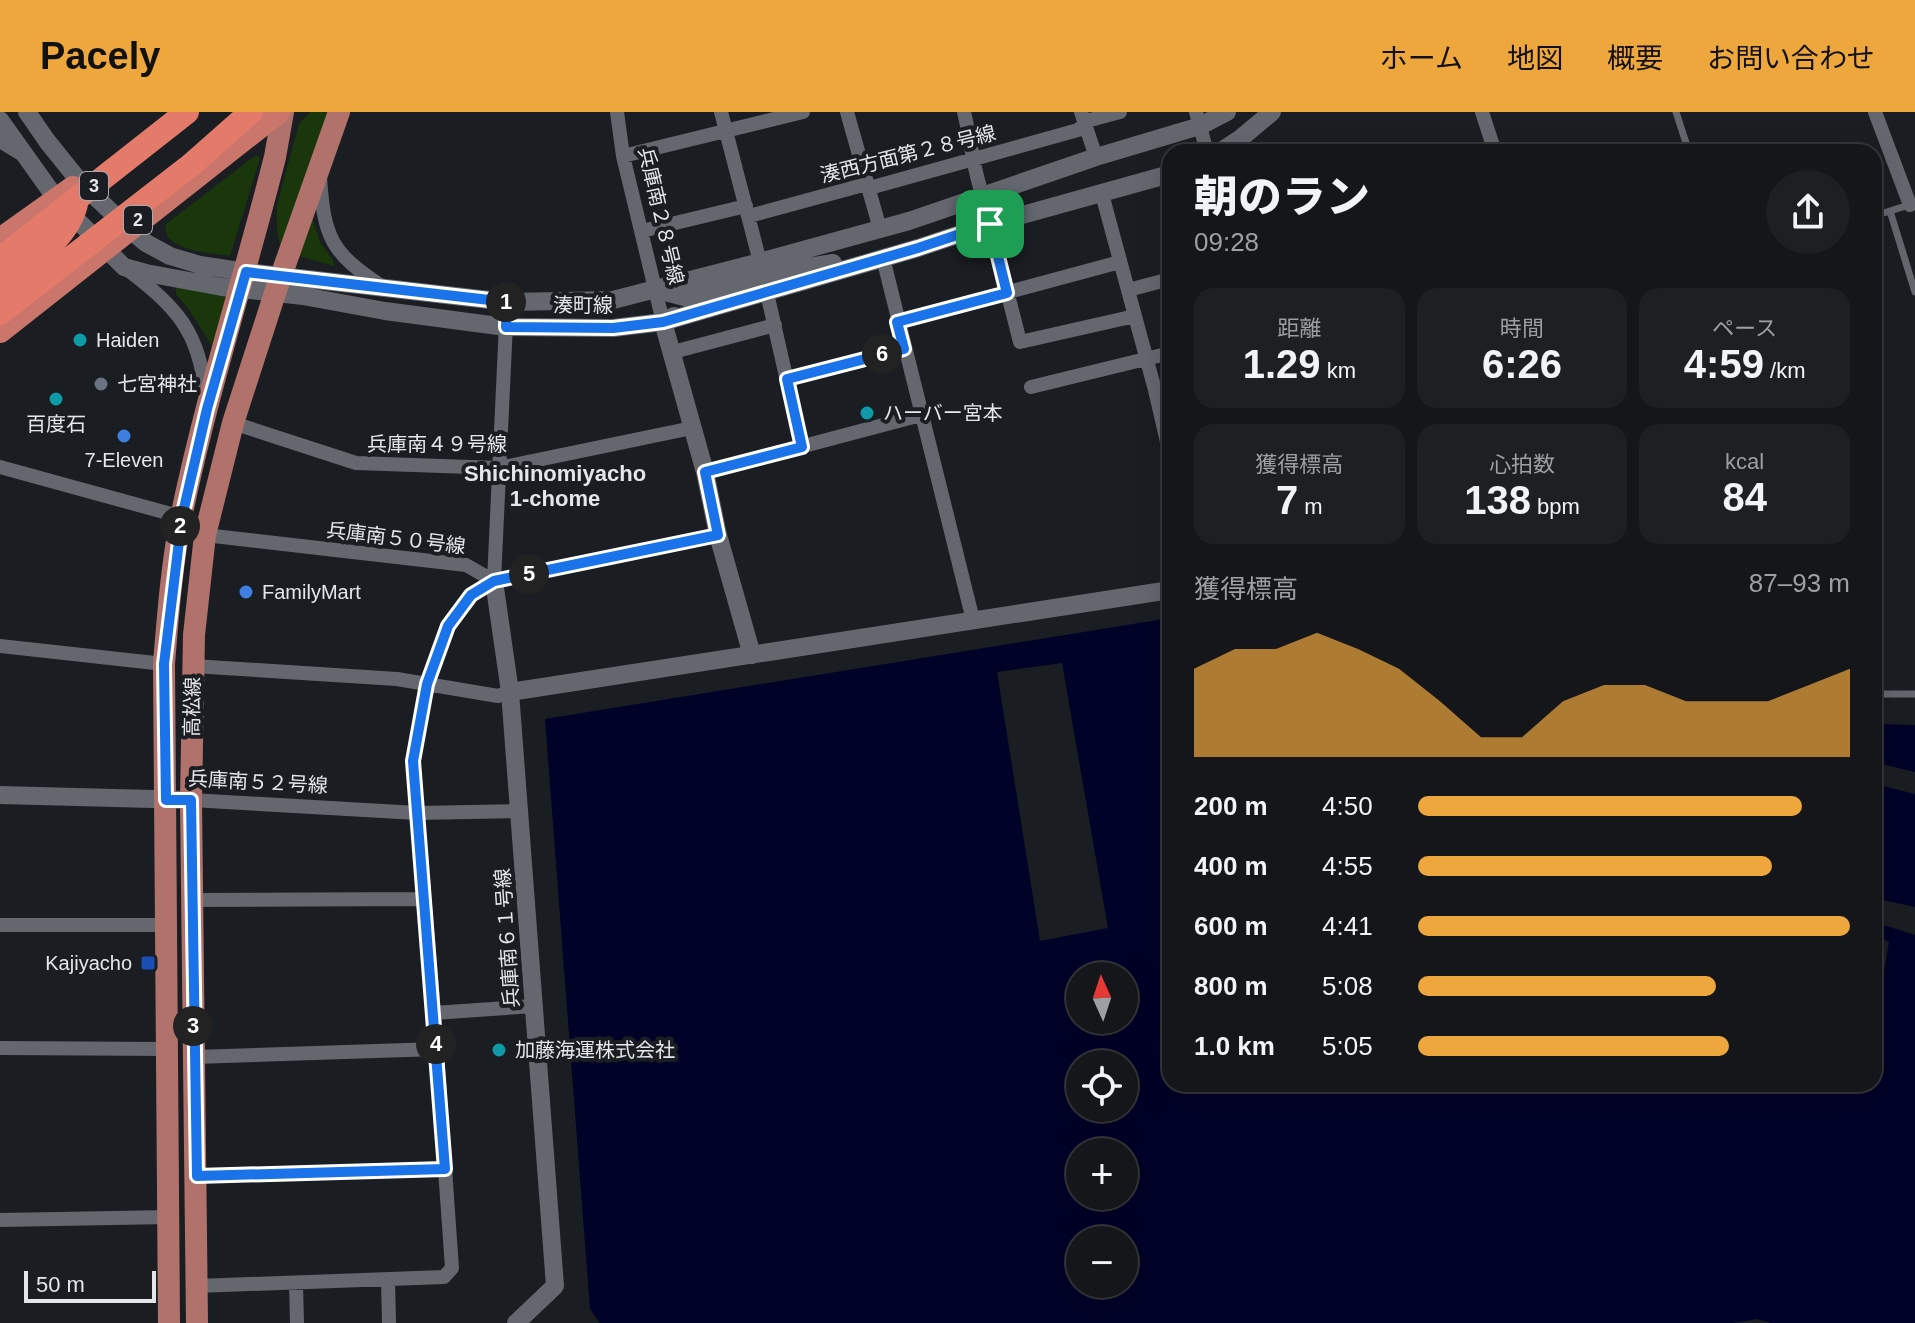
<!DOCTYPE html>
<html lang="ja">
<meta charset="utf-8">
<style>
:root{--surface:#14161a;--page:#1d1f23;--text:#f1f3f6;--muted:#9d9fa2;--line:#333539;--accent:#eea73d}
body{margin:0;font-family:Helvetica,"Noto Sans JP",sans-serif;background:var(--page);color:var(--text);height:100vh;display:flex;flex-direction:column;font-size:30px;white-space:nowrap}
*{box-sizing:border-box;margin:0}
p{font-size:26px;color:var(--muted)}
.icon{flex:none;width:44px;height:44px;fill:none;stroke:currentColor;stroke-width:2;stroke-linecap:round;stroke-linejoin:round}
.map{position:relative;flex:1;overflow:hidden}
.panel{position:absolute;left:1162px;top:32px;width:720px;height:948px;display:flex;flex-direction:column;background:var(--surface);border-radius:24px;box-shadow:0 8px 32px #0002,0 0 0 2px var(--line)}
.panel>*{flex:none}
.needle{width:52px;rotate:357deg}
.buttons{position:absolute;left:1066px;top:850px;display:grid;gap:16px}
.buttons a{display:grid;place-items:center;width:72px;height:72px;border-radius:50%;background:var(--surface);box-shadow:0 8px 32px #0002,0 0 0 2px var(--line);font-size:40px}
.scale{position:absolute;left:24px;bottom:20px;width:132px;box-sizing:border-box;padding-left:8px;border:4px solid #e4e6ea;border-top:0;font-size:22px;line-height:28px;white-space:nowrap;color:#e4e6ea;-webkit-text-stroke:6px #1a1d22;paint-order:stroke}
.pin{position:absolute;display:grid;place-items:center;width:68px;height:68px;color:#fff;margin:-34px;border-radius:16px;box-shadow:0 4px 12px #0006}
.km{position:absolute;width:40px;height:40px;margin:-20px;border-radius:50%;background:#222;color:#fff;font-size:22px;line-height:40px;text-align:center}
.round{display:grid;place-items:center;flex:none;width:84px;height:84px;border-radius:42px;background:var(--page)}
.overview{display:flex;align-items:center;justify-content:space-between;height:136px;padding:0 32px}
h1{font-size:44px;font-weight:800;line-height:60px}
.figures{display:grid;grid-template-columns:repeat(3,1fr);gap:12px;height:136px;padding:8px 32px}
.figures div{display:grid;align-content:center;border-radius:20px;background:var(--page);text-align:center}
.figures b{font-size:40px;font-weight:800}
.figures small{font-size:22px;font-weight:400}
.figures p{font-size:22px}
.chart{height:224px;padding:16px 32px}
.chart p{display:flex;justify-content:space-between}
.chart svg{width:100%;height:144px;margin-top:8px;fill:var(--accent);opacity:.7}
ul{padding:0 32px;list-style:none;font-size:26px}
li{display:grid;grid-template-columns:128px 96px 1fr;align-items:center;height:60px}
li i{height:20px;border-radius:10px;background:var(--accent)}
header{display:flex;align-items:center;gap:48px;box-sizing:border-box;height:112px;padding:0 40px;background:var(--accent);color:#111}
header strong{font-size:38px}
nav{display:flex;gap:44px;margin-inline-start:auto;font-size:28px}
.map>svg:first-child{display:block}
</style>
<header>
<strong>Pacely</strong>
<nav><a>ホーム</a><a>地図</a><a>概要</a><a>お問い合わせ</a></nav>
</header>
<div class="map">
<svg width="1915" height="1211" viewBox="0 0 1915 1211">
<rect width="100%" height="100%" fill="#1a1d22"/>
<!-- green -->
<path fill="#1a370c" d="M310,0H328L280,134L277,118V93L299,12Z
M256,43L260,46L230,144C212,141 160,139 166,112Z
M312,105L320,130L334,150V154L298,144Z
M176,175L226,183L212,234L188,196L176,182Z"/>
<!-- water -->
<path fill="#000227" fill-rule="evenodd" d="M1170,506V590L1161,594L1170,617V972H1874V881L1881,878L1889,830L1874,823V810L1915,823V1211H1771L1757,1207L1734,1211H600L590,1197L545,607ZM1062,551L1108,816L1040,829L997,560ZM1080,864H1124V908H1080ZM1124,952V996H1080V952ZM1080,1040H1124V1084H1080ZM1080,1128H1124V1172H1080Z
M1874,612L1915,613V660L1874,650Z
M1874,672L1915,682V795L1874,786Z"/>
<g fill="none" stroke-linecap="round" stroke-linejoin="round">
<!-- service -->
<path stroke="#64676e" stroke-width="7" d="M1676,0L1689,40
M1312,40L1333,34
M1890,99L1915,180
M1874,104L1909,93
M1874,582H1915"/>
<!-- minor -->
<path stroke="#64676e" stroke-width="14" d="M617,0L623,44L663,210
M721,0L760,150
M847,0L880,117
M964,0C971,29 973,57 983,85
M1081,0L1096,45
M1196,0L1207,40
M1482,0L1495,40
M1875,0L1910,93
M0,29L23,43
M623,44L803,0
M320,65C324,126 331,141 383,175
M1102,82L1155,278L1170,343
M749,104L863,73L873,75L1078,18L1090,8L1120,0
M990,112L1020,230L1135,204
M642,119L746,94
M883,146L973,508
M129,159C176,194 200,221 205,281
M1128,178L1170,167
M767,181L802,335
M897,210L1120,150
M673,240L775,213
M787,267L904,237
M1031,275L1170,241
M233,311L356,351L499,356L692,316
M0,355L182,405
M705,360L921,303
M205,423L466,453L494,469
M494,469L507,190
M0,534L164,552
M193,554L397,567L498,584L510,580
M191,688L417,701L519,699
M192,788L423,787
M0,813H167
M434,901L534,894
M0,936L168,937
M194,945L437,937
M197,1064L445,1057
M0,1108L170,1105
M388,1168L389,1211
M296,1171L297,1211
M197,1174L444,1165L452,1156L434,901L413,649L427,572L448,514L471,483L494,469L718,423"/>
<!-- tertiary -->
<path stroke="#64676e" stroke-width="18" d="M27,0L47,29L80,70L128,116L146,131L170,144L200,153L246,160L507,190L613,188L760,150L909,109L1096,45L1200,14L1227,0
M0,8L57,88L124,155L146,161L222,175L303,184L385,199L506,215L613,216L663,210L918,136L990,112L1170,62
M1220,40L1241,26L1272,0
M658,178L688,186L778,160L833,151
M674,204L663,210L705,360L718,423L752,543
M494,469L510,580L555,1174L516,1211
M510,580L1170,478
M0,683L191,688"/>
<!-- primary -->
<path stroke="#b1726b" stroke-width="22" d="M169,1211L164,552C168,502 172,450 182,401C207,281 245,164 275,45L283,0
M197,1211L191,688L194,523L205,423L233,311L275,181L339,0"/>
<!-- trunk -->
<path stroke="#ca766a" stroke-width="24" d="M0,128L73,76
M0,219L278,0"/>
<!-- motorway -->
<path stroke="#e47a69" stroke-width="24" d="M0,147L187,0
M0,174C27,152 68,128 76,92
M0,201L191,53L251,0"/>
</g>
<g fill="none" stroke-linecap="round" stroke-linejoin="round">
<!-- route casing -->
<g stroke="#fff" stroke-width="16">
<path id="route" d="M990,112L1007,181L897,210L904,237L787,267L802,335L705,360L718,423L494,469L471,483L448,514L427,572L413,649L445,1057L197,1064L191,688H166L164,552L182,405L207,297L246,160L507,190L506,215L613,216L663,210L918,136Z"/>
</g>
<!-- route -->
<use href="#route" stroke="#1a73e8" stroke-width="10"/>
</g>
<!-- markers -->
<g fill="#0f9aa8" stroke="#1a1d22" stroke-width="3">
<circle cx="80" cy="228" r="8"/>
<circle cx="56" cy="287" r="8"/>
<circle cx="867" cy="301" r="8"/>
<circle cx="499" cy="938" r="8"/>
</g>
<circle fill="#6b7280" stroke="#1a1d22" stroke-width="3" cx="101" cy="272" r="8"/>
<g fill="#3f7fe0" stroke="#1a1d22" stroke-width="3">
<circle cx="124" cy="324" r="8"/>
<circle cx="246" cy="480" r="8"/>
</g>
<rect fill="#1a4fb4" stroke="#1a1d22" stroke-width="3" x="140" y="843" width="16" height="16" rx="4"/>
<g text-anchor="middle" stroke-width="8" stroke-linejoin="round" paint-order="stroke">
<!-- shield labels -->
<g fill="#1a1d22" stroke="#a7aaae" stroke-width="2">
<rect x="80" y="60" width="28" height="28" rx="6"/>
<rect x="124" y="94" width="28" height="28" rx="6"/>
</g>
<g font-size="18" font-weight="bold" fill="#e4e6ea">
<text x="94" y="80">3</text>
<text x="138" y="114">2</text>
</g>
<!-- street labels -->
<g font-size="20" fill="#e4e6ea" stroke="#1a1d22">
<text transform="translate(908 42) rotate(-14)" y="7">湊西方面第２８号線</text>
<text transform="translate(661 104) rotate(77)" y="7">兵庫南２８号線</text>
<text x="583" y="200">湊町線</text>
<text x="437" y="339">兵庫南４９号線</text>
<text transform="translate(396 426) rotate(7)" y="7">兵庫南５０号線</text>
<text transform="translate(192 595) rotate(-89)" y="7">高松線</text>
<text transform="translate(258 670) rotate(3)" y="7">兵庫南５２号線</text>
<text transform="translate(507 826) rotate(-94)" y="7">兵庫南６１号線</text>
</g>
<!-- poi labels -->
<g font-size="20" fill="#e4e6ea" stroke="#1a1d22" text-anchor="start">
<text x="96" y="235">Haiden</text>
<text x="117" y="279">七宮神社</text>
<text x="883" y="308">ハーバー宮本</text>
<text x="56" y="319" text-anchor="middle">百度石</text>
<text x="124" y="355" text-anchor="middle">7-Eleven</text>
<text x="262" y="487">FamilyMart</text>
<text x="132" y="858" text-anchor="end">Kajiyacho</text>
<text x="515" y="945">加藤海運株式会社</text>
</g>
<!-- neighbourhood labels -->
<g font-size="22" font-weight="bold" fill="#e4e6ea" stroke="#1a1d22">
<text x="555" y="369">Shichinomiyacho<tspan x="555" dy="25">1-chome</tspan></text>
</g>
</g>
</svg>
<div class="buttons">
<a><svg class="needle" viewBox="-14 -14 28 28"><path d="M0-13l5 13h-10z" fill="#e53935"/><path d="M0 13l5-13h-10z" fill="#9d9fa2"/></svg></a>
<a><svg class="icon" aria-label="locate" viewBox="0 0 24 24"><circle cx="12" cy="12" r="6"/><path d="M12 2v4M12 18v4M2 12h4M18 12h4"/></svg></a>
<a>+</a>
<a>−</a>
</div>
<div class="scale">50 m</div>
<div class="pin" style="left:990px;top:112px;background:#1e9e55"><svg class="icon" aria-label="arrive" viewBox="0 0 24 24"><path d="M6 21V4h12l-3 4 3 4H6"/></svg></div>
<b class="km" style="left:506px;top:190px">1</b>
<b class="km" style="left:180px;top:414px">2</b>
<b class="km" style="left:193px;top:914px">3</b>
<b class="km" style="left:436px;top:932px">4</b>
<b class="km" style="left:529px;top:462px">5</b>
<b class="km" style="left:882px;top:242px">6</b>
<section class="panel">
<div class="overview"><div><h1>朝のラン</h1><p>09:28</p></div><a class="round"><svg class="icon" aria-label="share" viewBox="0 0 24 24"><path d="M12 15V3M7 8l5-5 5 5M5 13v7h14v-7"/></svg></a></div>
<div class="figures">
<div><p>距離</p><b>1.29<small> km</small></b></div>
<div><p>時間</p><b>6:26</b></div>
<div><p>ペース</p><b>4:59<small> /km</small></b></div>
</div>
<div class="figures">
<div><p>獲得標高</p><b>7<small> m</small></b></div>
<div><p>心拍数</p><b>138<small> bpm</small></b></div>
<div><p>kcal</p><b>84</b></div>
</div>
<div class="chart"><p><span>獲得標高</span>87–93 m</p>
<svg viewBox="0 0 160 44" preserveAspectRatio="none"><path d="M0 44V17L10 11L20 11L30 6L40 11L50 17L60 27L70 38L80 38L90 27L100 22L110 22L120 27L130 27L140 27L150 22L160 17V44z"/></svg>
</div>
<ul>
<li><b>200 m</b>4:50<i style="width:89%"></i></li>
<li><b>400 m</b>4:55<i style="width:82%"></i></li>
<li><b>600 m</b>4:41<i style="width:100%"></i></li>
<li><b>800 m</b>5:08<i style="width:69%"></i></li>
<li><b>1.0 km</b>5:05<i style="width:72%"></i></li>
</ul>
</section>
</div>
